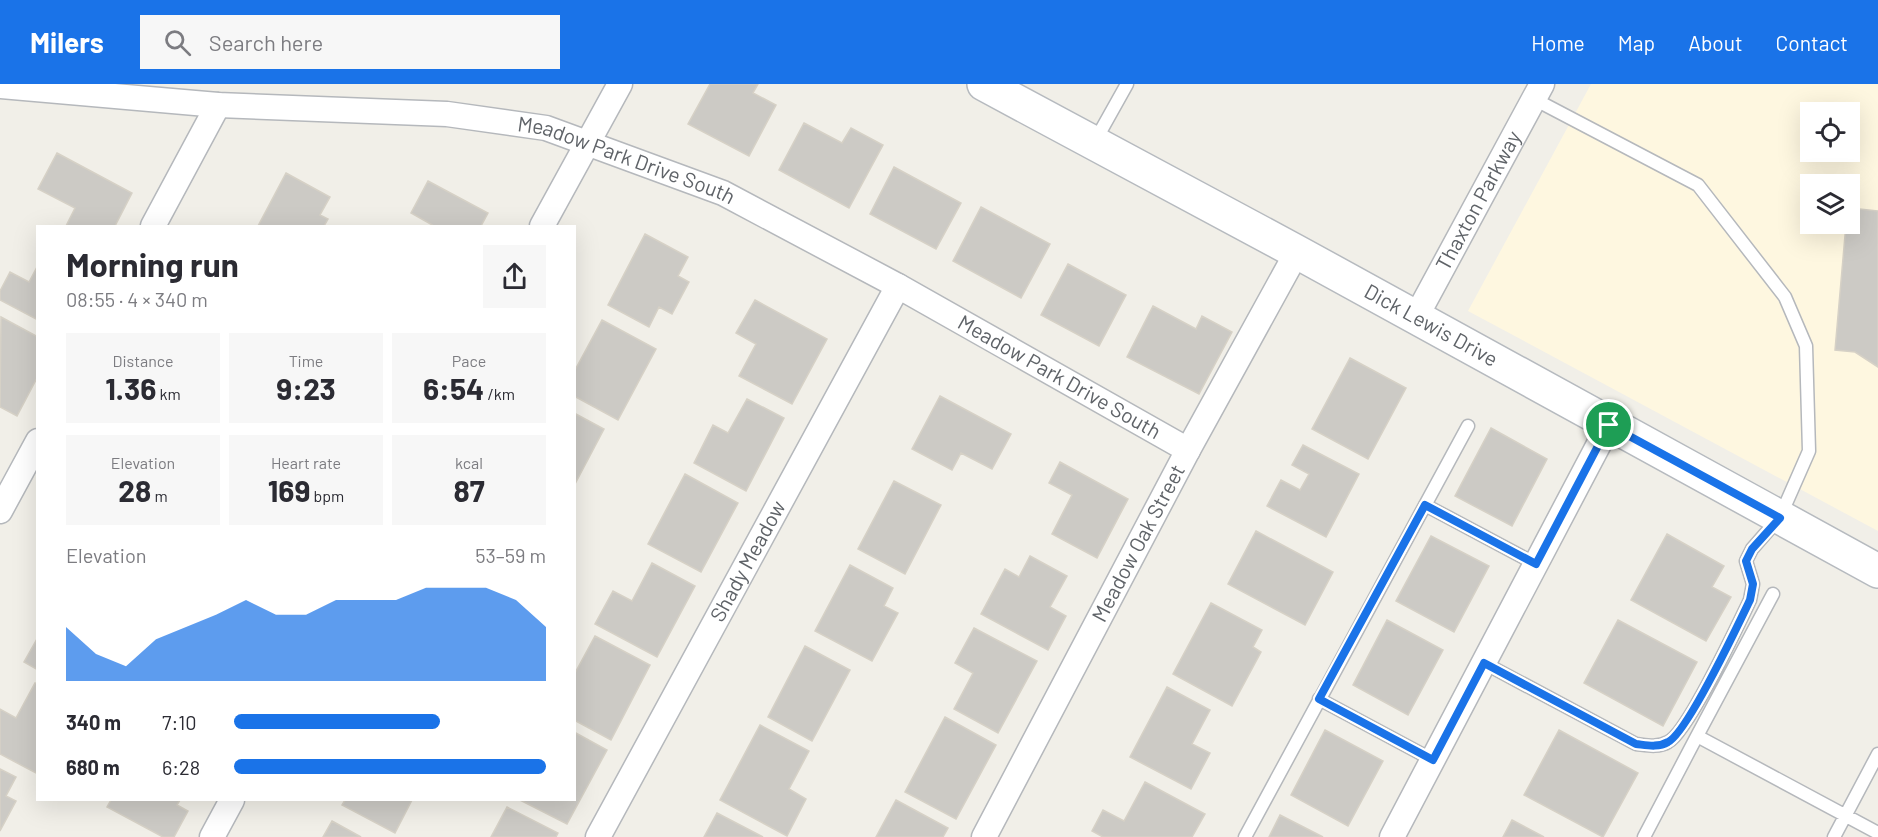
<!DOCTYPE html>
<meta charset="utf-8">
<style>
:root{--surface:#fff;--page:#f7f7f7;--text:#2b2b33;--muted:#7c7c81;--accent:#1a73e8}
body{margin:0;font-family:Barlow,sans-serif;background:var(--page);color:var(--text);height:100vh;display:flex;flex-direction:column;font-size:22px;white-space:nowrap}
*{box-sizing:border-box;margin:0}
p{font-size:20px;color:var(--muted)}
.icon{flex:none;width:33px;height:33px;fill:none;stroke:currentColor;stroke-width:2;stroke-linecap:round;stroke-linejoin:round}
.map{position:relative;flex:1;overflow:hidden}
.sheet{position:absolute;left:36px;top:141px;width:540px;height:576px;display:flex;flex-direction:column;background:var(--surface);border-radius:0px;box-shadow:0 6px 24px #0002}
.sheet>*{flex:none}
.fabs{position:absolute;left:1800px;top:18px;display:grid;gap:12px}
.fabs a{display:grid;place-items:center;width:60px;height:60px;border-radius:0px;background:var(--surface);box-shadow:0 6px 24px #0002;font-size:30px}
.pin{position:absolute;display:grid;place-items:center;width:51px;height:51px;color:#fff;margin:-26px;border:3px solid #fff;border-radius:50%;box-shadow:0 2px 6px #0007}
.round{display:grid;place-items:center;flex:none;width:63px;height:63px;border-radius:0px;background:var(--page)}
.overview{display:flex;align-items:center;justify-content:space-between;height:102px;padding:0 30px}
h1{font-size:33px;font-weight:700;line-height:45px}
.figures{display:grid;grid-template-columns:repeat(3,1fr);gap:9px;height:102px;padding:6px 30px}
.figures div{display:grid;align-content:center;border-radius:0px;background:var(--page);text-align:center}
.figures b{font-size:30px;font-weight:700}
.figures small{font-size:16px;font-weight:400}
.figures p{font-size:16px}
.chart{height:168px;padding:12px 30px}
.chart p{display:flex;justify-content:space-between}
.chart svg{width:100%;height:108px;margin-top:6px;fill:var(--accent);opacity:.7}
ul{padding:0 30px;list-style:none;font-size:20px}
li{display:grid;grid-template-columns:96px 72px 1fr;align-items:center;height:45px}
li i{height:15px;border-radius:8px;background:var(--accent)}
header{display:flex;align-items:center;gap:36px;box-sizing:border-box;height:84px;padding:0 30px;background:var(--accent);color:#fff}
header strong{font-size:28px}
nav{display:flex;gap:33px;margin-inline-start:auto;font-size:21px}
.search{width:420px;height:54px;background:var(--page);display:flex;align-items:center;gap:15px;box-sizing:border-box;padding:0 21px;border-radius:0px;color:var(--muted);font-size:22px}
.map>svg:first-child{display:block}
</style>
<header>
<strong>Milers</strong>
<div class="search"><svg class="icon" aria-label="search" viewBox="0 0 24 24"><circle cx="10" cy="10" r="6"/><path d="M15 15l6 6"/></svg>Search here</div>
<nav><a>Home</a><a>Map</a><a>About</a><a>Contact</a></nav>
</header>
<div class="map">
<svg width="1878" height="753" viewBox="0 0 1878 753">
<rect width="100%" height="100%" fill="#f1efe8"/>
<!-- commercial -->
<path fill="#fef7e0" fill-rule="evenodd" d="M1591,0H1878V447L1468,227ZM1810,28H1850V68H1810ZM1810,100H1850V140H1810Z"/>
<!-- building -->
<path fill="#cccac5" stroke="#d6d1c6" stroke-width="1.5" d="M710,0H758L753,9L776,21L749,72L688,40Z
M804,39L842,59L851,44L883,61L849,124L779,86Z
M57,69L132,109L115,142H66L75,124L38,105Z
M894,83L961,119L936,165L870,130Z
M286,89L330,113L320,131L328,135L324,142H258Z
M428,97L488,129L481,142H434L411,129Z
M981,123L1050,160L1021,214L953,177Z
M1850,124L1878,127V283L1855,268L1835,266L1846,140H1850Z
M645,150L688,173L678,192L689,198L672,230L659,223L649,243L608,221Z
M1068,180L1126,211L1099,262L1041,231Z
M38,181V236L0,216V207L10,188L29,198Z
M755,216L827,255L792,320L739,292L756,260L736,249Z
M1153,222L1196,245L1202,232L1232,248L1199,310L1127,273Z
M1,233L38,253V292L17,332L0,323Z
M602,236L656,265L618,336L574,312V288Z
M1350,274L1406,304L1368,375L1312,345Z
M940,312L1011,350L992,385L961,369L952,386L912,365Z
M747,315L784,334L746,407L694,379L713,341L728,349Z
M574,329L604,345L574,402Z
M1491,344L1547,375L1512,442L1455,412Z
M1303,361L1359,390L1326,453L1267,422L1281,396L1300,406L1309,390L1292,381Z
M1060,378L1128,415L1097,474L1052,450L1072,411L1049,399Z
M685,390L738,419L701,488L648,460Z
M894,397L941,421L905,490L858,465Z
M1256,447L1333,488L1305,541L1228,500Z
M1667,450L1724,482L1712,503L1731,513L1706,557L1631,516Z
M1431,452L1489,482L1454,548L1396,517Z
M1030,472L1067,492L1050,523L1066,532L1048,566L981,530L1005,485L1019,493Z
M652,479L695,502L657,573L595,540L613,507L632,517Z
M850,481L893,504L884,522L898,529L872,577L815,547Z
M1211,519L1262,546L1253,563L1261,568L1232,622L1173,590Z
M1387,536L1443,566L1408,631L1353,601Z
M1618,536L1697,578L1663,642L1584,599Z
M974,544L1037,577L998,649L954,625L973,589L955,579Z
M595,552L650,581L611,656L574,636V591Z
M38,553V586L24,578Z
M805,562L850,586L812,657L768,633Z
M35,599L38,600V690L0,670V625L16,634Z
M1167,603L1210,626L1192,660L1210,669L1191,705L1130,673Z
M945,633L996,661L956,735L905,708Z
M760,641L809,667L789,705L806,715L787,752L720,716Z
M1325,646L1383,677L1348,742L1291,711Z
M1559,646L1638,689L1603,753L1524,711Z
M574,648L607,666L567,740L520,716H574Z
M0,685L16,693L6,712L16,717L0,747Z
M1145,698L1205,730L1192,753H1103L1092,747L1103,726L1124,737Z
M111,716H180L177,721L188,727L174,753H163L107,723Z
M345,716H412L395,749L342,721Z
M896,716L948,744L943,753H876Z
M507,723L558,749L556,753H491Z
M717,729L763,753H704Z
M1280,731L1323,753H1269Z
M1512,736L1544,753H1503Z
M332,737L361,753H323Z"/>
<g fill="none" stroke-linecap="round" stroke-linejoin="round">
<!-- lane casing -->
<g stroke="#b5b8bc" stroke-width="15">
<path id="lane" d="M1094,59L1127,0
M1425,421L1536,480
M1484,579L1636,660C1646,661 1658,664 1668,658C1687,649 1738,541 1750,516L1753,500L1746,477L1752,465L1780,433L1809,367L1806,262L1785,213L1698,101L1534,15
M1319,615L1433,676
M1697,652L1773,510
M1245,753L1468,342
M1644,753L1697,652L1878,749
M1834,753L1878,670"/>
</g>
<!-- street casing -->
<g stroke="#b5b8bc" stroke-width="27">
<g id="street">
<path id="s1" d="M0,2L218,21L447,30L546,44L723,109L898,202L1188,366"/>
<path d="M153,142L218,21"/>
<path d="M542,142L620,0"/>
<path id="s2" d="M1416,233L1542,0"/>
<path d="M0,427L38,357"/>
<path d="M212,753L232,716"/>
<path id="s3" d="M598,753L898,202"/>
<path id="s4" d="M984,753L1188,366L1297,168"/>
<path d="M1392,753L1609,341"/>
</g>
</g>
<!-- secondary casing -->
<g stroke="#b6babf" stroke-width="36">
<g id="secondary">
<path id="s5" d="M984,0L1297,168L1878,487"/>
</g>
</g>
<!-- lane -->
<use href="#lane" stroke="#fff" stroke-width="12"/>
<!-- street -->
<use href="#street" stroke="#fff" stroke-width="24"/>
<!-- secondary -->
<use href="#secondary" stroke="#fff" stroke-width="33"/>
</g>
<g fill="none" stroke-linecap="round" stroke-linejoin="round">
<!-- route casing -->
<g stroke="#fff" stroke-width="12">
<path id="route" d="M1609,341L1780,434L1752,465L1746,477L1753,500L1750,516C1738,541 1687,649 1668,658C1658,664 1646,661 1636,660L1484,579L1433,676L1319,615L1425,421L1536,480Z"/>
</g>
<!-- route -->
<use href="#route" stroke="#1a73e8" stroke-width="8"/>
</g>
<g text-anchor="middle" stroke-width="6" stroke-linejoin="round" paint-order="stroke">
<!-- street labels -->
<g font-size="21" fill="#5f6368" stroke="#fff">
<text dy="7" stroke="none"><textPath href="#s1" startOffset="634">Meadow Park Drive South</textPath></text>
<text dy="7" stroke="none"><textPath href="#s2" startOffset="132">Thaxton Parkway</textPath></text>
<text dy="7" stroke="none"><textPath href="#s5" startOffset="508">Dick Lewis Drive</textPath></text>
<text dy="7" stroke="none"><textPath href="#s1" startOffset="1120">Meadow Park Drive South</textPath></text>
<text dy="7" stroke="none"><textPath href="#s4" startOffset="332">Meadow Oak Street</textPath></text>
<text dy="7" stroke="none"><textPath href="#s3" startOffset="314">Shady Meadow</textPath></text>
</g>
</g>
</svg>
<div class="fabs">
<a><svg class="icon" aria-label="locate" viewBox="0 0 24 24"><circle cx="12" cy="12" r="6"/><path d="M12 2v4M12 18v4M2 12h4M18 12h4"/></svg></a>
<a><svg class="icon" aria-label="layers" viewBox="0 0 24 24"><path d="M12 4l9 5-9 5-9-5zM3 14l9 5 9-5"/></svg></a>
</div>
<div class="pin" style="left:1609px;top:341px;background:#1e9e55"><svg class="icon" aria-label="arrive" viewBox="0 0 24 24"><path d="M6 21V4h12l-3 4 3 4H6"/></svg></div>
<section class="sheet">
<div class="overview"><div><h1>Morning run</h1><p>08:55 · 4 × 340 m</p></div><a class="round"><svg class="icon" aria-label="share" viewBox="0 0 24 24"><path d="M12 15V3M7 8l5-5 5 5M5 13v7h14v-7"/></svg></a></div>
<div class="figures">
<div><p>Distance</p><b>1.36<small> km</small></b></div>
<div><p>Time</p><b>9:23</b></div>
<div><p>Pace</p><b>6:54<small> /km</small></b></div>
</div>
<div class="figures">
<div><p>Elevation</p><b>28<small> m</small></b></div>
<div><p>Heart rate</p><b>169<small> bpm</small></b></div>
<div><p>kcal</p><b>87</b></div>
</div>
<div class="chart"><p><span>Elevation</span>53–59 m</p>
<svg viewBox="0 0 160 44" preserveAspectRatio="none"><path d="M0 44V22L10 33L20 38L30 27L40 22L50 17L60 11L70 17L80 17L90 11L100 11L110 11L120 6L130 6L140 6L150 11L160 22V44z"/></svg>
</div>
<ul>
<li><b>340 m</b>7:10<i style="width:66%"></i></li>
<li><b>680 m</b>6:28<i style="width:100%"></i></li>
</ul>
</section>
</div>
